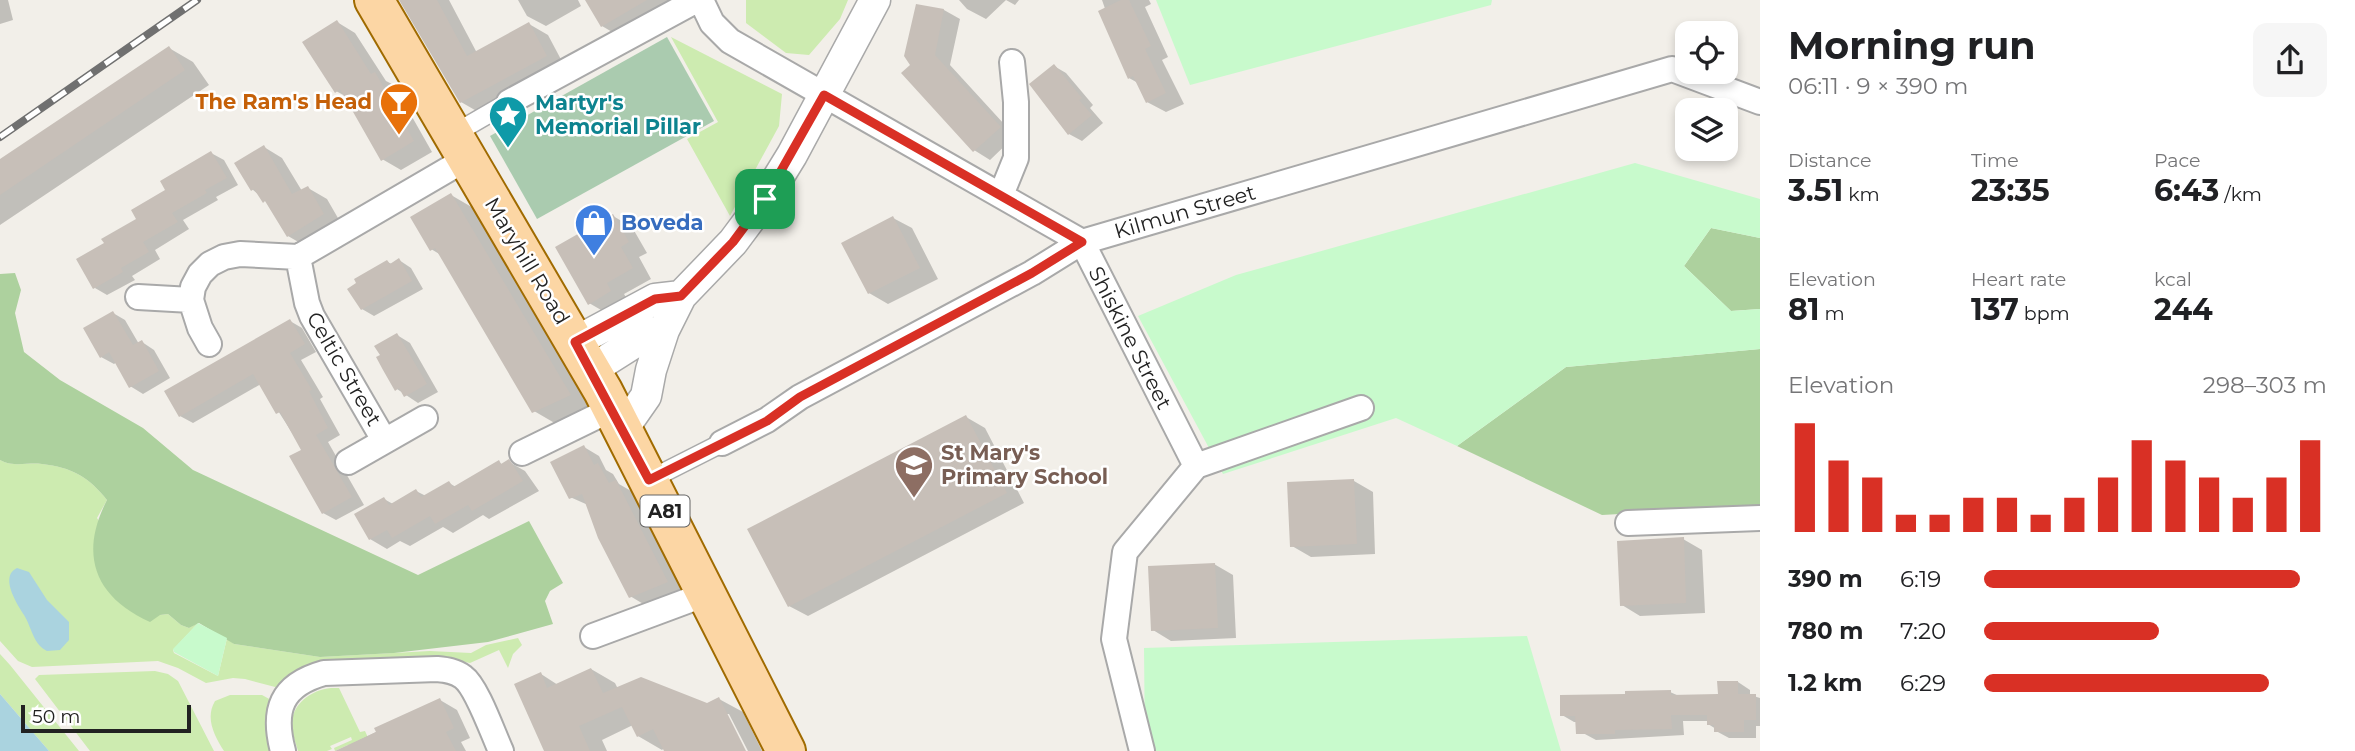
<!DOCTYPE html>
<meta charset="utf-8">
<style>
:root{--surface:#fff;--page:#f6f6f6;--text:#202124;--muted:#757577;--accent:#d93025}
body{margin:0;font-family:Montserrat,sans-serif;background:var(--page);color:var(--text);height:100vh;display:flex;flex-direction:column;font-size:26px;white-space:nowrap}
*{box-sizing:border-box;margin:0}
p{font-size:23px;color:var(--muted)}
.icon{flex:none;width:38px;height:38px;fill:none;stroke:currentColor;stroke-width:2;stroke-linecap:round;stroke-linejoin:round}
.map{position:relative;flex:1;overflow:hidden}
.details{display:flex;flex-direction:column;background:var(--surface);width:595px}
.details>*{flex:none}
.tools{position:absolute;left:1675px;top:21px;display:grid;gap:14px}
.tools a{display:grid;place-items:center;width:63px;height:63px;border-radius:14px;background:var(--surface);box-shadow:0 4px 10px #0003;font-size:35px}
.scale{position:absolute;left:21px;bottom:18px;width:170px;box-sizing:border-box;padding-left:7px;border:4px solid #222;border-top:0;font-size:19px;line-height:24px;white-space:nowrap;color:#222;-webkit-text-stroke:5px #fff;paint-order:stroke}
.pin{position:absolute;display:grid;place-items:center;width:60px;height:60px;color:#fff;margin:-30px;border-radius:14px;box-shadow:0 4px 10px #0006}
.round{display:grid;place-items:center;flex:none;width:74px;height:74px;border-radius:14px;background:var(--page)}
.headline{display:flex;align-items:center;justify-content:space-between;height:119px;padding:0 28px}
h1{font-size:38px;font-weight:700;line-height:52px}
.metrics{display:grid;grid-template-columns:repeat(3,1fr);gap:10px;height:119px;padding:7px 28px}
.metrics div{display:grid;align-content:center}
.metrics b{font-size:30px;font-weight:700}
.metrics small{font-size:19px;font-weight:400}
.metrics p{font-size:19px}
.chart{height:196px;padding:14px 28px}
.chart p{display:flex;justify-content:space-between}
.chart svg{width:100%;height:126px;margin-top:7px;stroke:var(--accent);stroke-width:6}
ul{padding:0 28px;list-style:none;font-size:23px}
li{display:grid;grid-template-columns:112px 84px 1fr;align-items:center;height:52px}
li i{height:18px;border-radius:9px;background:var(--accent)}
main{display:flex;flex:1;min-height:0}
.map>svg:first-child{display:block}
</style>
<main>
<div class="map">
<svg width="1760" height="751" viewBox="0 0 1760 751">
<rect width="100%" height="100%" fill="#f2efe9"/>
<!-- grass -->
<path fill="#cdebb0" d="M848,0L840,19L809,55L786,53L746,23V0Z
M671,37L782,94L779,126L730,216L687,139L718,122Z
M0,460C16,468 26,462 42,464C71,467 89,477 107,500L97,518L160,615L168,614L181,625L189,628L198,623L173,650L174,653L218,676L227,638L234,644L320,657L430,651L471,653L486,645L518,638L522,645L513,654L508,668L499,650L470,663L442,657L323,663L279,688L245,679L233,678L206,683L178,668L158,661L32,667L18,661L0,641Z
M0,654L10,665L79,751H49L0,694Z
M155,671L168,674L178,681L214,751H90L35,679L39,675Z
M331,688H339L360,732L365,731L374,751H351L348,745L335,751L334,748L352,740L351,737L330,746L332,749L327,751H298C296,744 293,736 292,729C289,706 310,690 331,688Z
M230,695H262L273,701V751H224C214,735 205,718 215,701Z"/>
<!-- forest -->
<path fill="#add19e" d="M1711,228L1760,238V309L1731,311L1684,266Z
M15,273L21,290L15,313L24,352L60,380L143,428L193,470L418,575L529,521L563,583L550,591L545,601L553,624L488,642L394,653L320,657L234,644L199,623L189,628L181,625L168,614L160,615L150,622C94,597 79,554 107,500C89,477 71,467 42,464C26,462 16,468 0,460V274Z
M1760,349V506L1602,515L1457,446L1566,367Z"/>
<!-- cemetery -->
<path fill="#aacbaf" d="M667,37L714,121L537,219L490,136Z"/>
<!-- park -->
<path fill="#c8facc" d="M1156,0H1492L1491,5L1190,85Z
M1635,163L1760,199V238L1711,228L1684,266L1731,311L1760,309V349L1566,367L1457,446L1396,418L1223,474L1138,316L1236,275Z
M198,623L227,638L218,676L174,652L173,649Z
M1527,636L1561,751H1145L1144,648Z"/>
<!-- water -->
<path fill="#aad3df" d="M17,568L29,572L47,600L69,622V640L60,650L47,651C33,644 32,628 24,615C15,601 0,576 17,568Z
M0,694L49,751H0Z"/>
<!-- shadow -->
<path fill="#0003" d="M0,0H8L13,20L0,24Z
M405,0H449L477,53L529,24L548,35L565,67L480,113L461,102Z
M518,0H578L581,6L546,26L527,16Z
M587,0H700L619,36L602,26Z
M959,0H1006L986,19L967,9Z
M1006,0H1019L1015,5Z
M1102,0H1149L1151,4L1145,7L1168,57L1162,60L1184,104L1166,112L1147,102L1138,83L1129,78Z
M917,6L944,10L960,19L950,65L1015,136L990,160L974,150L912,65Z
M337,22L355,33L386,81L394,85L432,152L401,170L382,159L347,97L336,91Z
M169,48L193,62L209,85L0,225V161Z
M1054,66L1066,73L1093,105L1090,108L1103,123L1082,141L1069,134Z
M264,147L282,158L302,191L308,188L327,199L342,225L307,247L288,236L269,204L252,189Z
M211,153L224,160L238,185L216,197L218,200L183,220L189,229L155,250L160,259L132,276L135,280L107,295L95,288L106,244L139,219L167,191Z
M451,195L475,209L594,409L558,425L534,411L441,255L431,249Z
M613,216L632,227L647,253L639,257L651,279L624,294L629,302L608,314L589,303Z
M893,218L912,228L938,279L888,304L869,293Z
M399,260L411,268L423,289L374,316L362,309L387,262L392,264Z
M113,313L125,320L139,344L142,342L154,350L170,378L143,394L130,386L117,362L114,364L101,357Z
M290,321L302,328L316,352L301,360L323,397L320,399L340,435L328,442L364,505L336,520L323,513L303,450L261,384L193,423L180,416Z
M397,335L410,343L438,392L418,403L397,389Z
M966,417L985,428L1024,503L808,616L789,606Z
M584,447L599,456L606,470L613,474L619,484L631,491L682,590L645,605L630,596L588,505L570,497Z
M499,462L503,465L509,462L525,471L539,491L489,519L483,515L453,533L443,527L410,546L400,541L387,549L370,539L384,499L393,504L416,491L426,496L449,483L456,487Z
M1354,481L1373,492L1375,554L1311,557L1292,546Z
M1683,539L1702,550L1705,613L1640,616L1622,605Z
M1214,564L1233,575L1236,638L1171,641L1153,630Z
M591,669L615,683L618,689L707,705L719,699L743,712L762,751H748L729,714H725L744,751H666L664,748L662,750L638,736L633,725L602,740L607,751H546L541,674L558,685Z
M1738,682L1750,690V695L1760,698V726H1756V738H1729L1716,731V729L1708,724V721H1683L1684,735L1596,740L1583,733L1580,722H1574L1562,715L1627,696L1670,692L1679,696H1719Z
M440,700L457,710L470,738L461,742L466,751H338Z"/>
<!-- building -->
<path fill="#c7bfb8" d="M399,0H437L467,56L529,22L547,56L460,103Z
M585,0H647L601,27Z
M1121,0H1129L1151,46L1145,49L1166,93L1146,103L1133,76L1128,79L1098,11Z
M916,4L944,9L935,55L1001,127L973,152L901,73L910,65L904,56Z
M337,20L371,74L375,72L414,141L381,161L340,89L335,93L302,42Z
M169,46L185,70L0,195V159Z
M1054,64L1082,98L1079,100L1092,115L1068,135L1029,84Z
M264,145L292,194L308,186L324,214L287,237L265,201L263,203L254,189L251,191L234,163Z
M211,151L227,178L205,190L207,193L172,213L178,222L143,242L149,252L121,268L123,272L93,289L76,259L104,243L101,239L136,219L131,210L165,190L160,181Z
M451,193L571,395L532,413L435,248L430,251L410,217Z
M613,214L629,242L621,247L633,268L607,283L611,291L588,305L555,247Z
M893,216L920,268L868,294L841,243Z
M399,258L412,281L361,310L347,289L356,283L354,279L387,260L390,264Z
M113,311L133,345L142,340L159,371L129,388L109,352L100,358L83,328Z
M290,319L305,344L290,353L312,390L309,391L328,428L316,435L352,497L322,514L289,456L301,450L280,412L276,414L253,374L179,417L164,391Z
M397,333L427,384L404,397L399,388L395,391L383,370L376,357L380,355L374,346Z
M966,415L1007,493L788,607L747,529Z
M584,445L594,465L598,463L609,483L616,480L668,582L629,598L598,538L582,494L569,499L550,462Z
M509,459L523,481L472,511L468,505L435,524L430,516L392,538L387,530L369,540L354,514L384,497L389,505L416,489L421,497L449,481L453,487L499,460L501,464Z
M1354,479L1357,544L1290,547L1287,482Z
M1684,537L1686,603L1620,606L1617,541Z
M1215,563L1218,628L1151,631L1148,566Z
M591,668L603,693L641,677L707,703L719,697L746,751H664L653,729L637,737L622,707L579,726L590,751H544L514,684L541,672L547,688Z
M1717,681H1738V694H1756V720H1744V732H1714V725H1707V715H1671L1672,729L1615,730V734H1576L1575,716H1560V695L1625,694V691L1671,690V695L1718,694Z
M440,698L454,728L446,732L456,751H335L376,732L374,728Z"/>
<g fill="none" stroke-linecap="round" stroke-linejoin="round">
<!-- pedestrian casing -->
<g stroke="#a9a9a9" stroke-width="21">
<path id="pedestrian" d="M452,135L509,102
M649,480L722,443"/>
</g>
<!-- minor casing -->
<g stroke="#a9a9a9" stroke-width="28">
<path id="minor" d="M701,0L712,23L730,41L1082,242L1196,466
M509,102L697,0
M1001,195L1016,158V102L1012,62
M298,257L307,303L312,316L384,440
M138,297L191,300
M209,344L200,328L191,300L193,287L200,274L210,264L224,257L240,254L298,257L466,159
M722,443L767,420L800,397L1032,273L1082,242L1672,69L1760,102
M522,453L612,409
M348,462L425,418
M1196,466L1361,408
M1628,523L1760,518
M593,636L706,594
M283,751C272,710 281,685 324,673L437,669C447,670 455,671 463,677C477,687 493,734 501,751
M1142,751L1114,639L1125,552L1196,466"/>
</g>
<!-- tertiary casing -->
<g stroke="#a9a9a9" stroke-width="33">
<path id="tertiary" d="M575,342L655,299L681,296
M591,370L648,334L664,330
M623,429L646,396L651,370L664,330L681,296L733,242L765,199L792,155L875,0"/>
</g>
<!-- primary casing -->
<g stroke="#a06b00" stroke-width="42">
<path id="primary" d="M374,0L603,391L786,751"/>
</g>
<!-- pedestrian -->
<use href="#pedestrian" stroke="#fff" stroke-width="18"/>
<!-- minor -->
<use href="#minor" stroke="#fff" stroke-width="24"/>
<!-- tertiary -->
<use href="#tertiary" stroke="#fff" stroke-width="30"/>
<!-- primary -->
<use href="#primary" stroke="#fcd6a4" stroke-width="38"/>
<!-- rail casing -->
<g stroke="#707070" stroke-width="8">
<path id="rail" d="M0,137L197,0"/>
</g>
<!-- rail -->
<use href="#rail" stroke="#fff" stroke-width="5" stroke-dasharray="16" stroke-linecap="butt"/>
</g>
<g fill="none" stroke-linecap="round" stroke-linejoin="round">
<!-- route casing -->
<g stroke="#fff" stroke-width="14">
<path id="route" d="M824,95L1082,242L1032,273L800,397L767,421L649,480L575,342L655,299L681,296L733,242L765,199Z"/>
</g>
<!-- route -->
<use href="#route" stroke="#d93025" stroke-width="9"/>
</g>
<!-- icons -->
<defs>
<g id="bar-pin" transform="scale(2.0125)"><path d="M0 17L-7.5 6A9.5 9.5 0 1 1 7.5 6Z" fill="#e8710a" stroke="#fff"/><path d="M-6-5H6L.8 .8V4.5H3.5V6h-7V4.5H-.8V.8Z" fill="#fff"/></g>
<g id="sight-pin" transform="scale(2.0125)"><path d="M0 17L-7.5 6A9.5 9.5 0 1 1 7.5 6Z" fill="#0f9aa8" stroke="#fff"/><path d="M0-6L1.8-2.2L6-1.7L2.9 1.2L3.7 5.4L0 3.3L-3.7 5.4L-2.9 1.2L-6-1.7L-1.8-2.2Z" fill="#fff"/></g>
<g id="shop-pin" transform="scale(2.0125)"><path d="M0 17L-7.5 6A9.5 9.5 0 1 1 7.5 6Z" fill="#3f7fe0" stroke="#fff"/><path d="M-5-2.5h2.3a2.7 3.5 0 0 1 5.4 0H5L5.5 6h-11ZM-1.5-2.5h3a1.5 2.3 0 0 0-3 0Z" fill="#fff"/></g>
<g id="school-pin" transform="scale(2.0125)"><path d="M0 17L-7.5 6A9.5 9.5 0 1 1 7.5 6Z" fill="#8d6e63" stroke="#fff"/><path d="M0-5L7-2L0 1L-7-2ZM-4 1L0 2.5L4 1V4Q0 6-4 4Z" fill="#fff"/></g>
</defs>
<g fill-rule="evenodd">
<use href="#bar-pin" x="399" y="102"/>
<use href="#sight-pin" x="508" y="115"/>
<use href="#shop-pin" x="594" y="223"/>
<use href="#school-pin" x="914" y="465"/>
</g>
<g text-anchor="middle" stroke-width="5" stroke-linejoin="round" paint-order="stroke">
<!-- shield labels -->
<rect fill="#fff" stroke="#646464" stroke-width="2" x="640.5" y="495.5" width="49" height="31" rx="5"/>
<g font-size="19" font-weight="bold" fill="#222">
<text x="665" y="518">A81</text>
</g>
<!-- food labels -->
<g font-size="21" font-weight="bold" fill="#c56008" stroke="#fff" text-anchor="end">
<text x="372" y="109">The Ram's Head</text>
</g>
<!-- culture labels -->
<g font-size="21" font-weight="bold" fill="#0d838f" stroke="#fff" text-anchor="start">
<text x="535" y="110">Martyr's<tspan x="535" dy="24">Memorial Pillar</tspan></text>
</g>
<!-- street labels -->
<g font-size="21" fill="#222" stroke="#fff">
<text transform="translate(1185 212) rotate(-16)" y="7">Kilmun Street</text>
<text transform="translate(527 261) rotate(59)" y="7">Maryhill Road</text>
<text transform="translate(1130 338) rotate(63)" y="7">Shiskine Street</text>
<text transform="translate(344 369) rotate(60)" y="7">Celtic Street</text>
</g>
<!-- shop labels -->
<g font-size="21" font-weight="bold" fill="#366cbe" stroke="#fff" text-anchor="start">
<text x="621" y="230">Boveda</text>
</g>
<!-- education labels -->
<g font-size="21" font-weight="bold" fill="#785e54" stroke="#fff" text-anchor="start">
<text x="941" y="460">St Mary's<tspan x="941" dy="24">Primary School</tspan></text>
</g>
</g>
</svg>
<div class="tools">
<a><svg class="icon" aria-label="locate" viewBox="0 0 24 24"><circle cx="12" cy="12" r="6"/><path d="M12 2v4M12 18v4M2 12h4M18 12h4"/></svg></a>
<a><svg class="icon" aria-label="layers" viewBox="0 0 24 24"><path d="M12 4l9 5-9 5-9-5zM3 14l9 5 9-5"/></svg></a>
</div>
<div class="scale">50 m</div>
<div class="pin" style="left:765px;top:199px;background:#1e9e55"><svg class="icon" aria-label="arrive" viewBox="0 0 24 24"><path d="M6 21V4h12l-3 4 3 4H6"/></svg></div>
</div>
<section class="details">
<div class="headline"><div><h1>Morning run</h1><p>06:11 · 9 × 390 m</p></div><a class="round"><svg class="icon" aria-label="share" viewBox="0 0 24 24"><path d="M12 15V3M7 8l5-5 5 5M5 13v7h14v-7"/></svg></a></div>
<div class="metrics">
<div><p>Distance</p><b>3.51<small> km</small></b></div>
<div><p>Time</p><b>23:35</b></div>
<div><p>Pace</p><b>6:43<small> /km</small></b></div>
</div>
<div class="metrics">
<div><p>Elevation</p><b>81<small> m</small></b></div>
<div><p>Heart rate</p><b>137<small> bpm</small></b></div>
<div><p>kcal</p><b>244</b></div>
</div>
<div class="chart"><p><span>Elevation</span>298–303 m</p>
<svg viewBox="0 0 160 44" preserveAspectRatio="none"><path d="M5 44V6M15 44V19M25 44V25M35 44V38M45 44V38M55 44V32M65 44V32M75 44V38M85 44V32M95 44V25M105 44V12M115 44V19M125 44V25M135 44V32M145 44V25M155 44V12"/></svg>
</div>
<ul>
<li><b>390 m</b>6:19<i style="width:92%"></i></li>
<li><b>780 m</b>7:20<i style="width:51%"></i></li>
<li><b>1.2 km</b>6:29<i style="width:83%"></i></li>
</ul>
</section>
</main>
